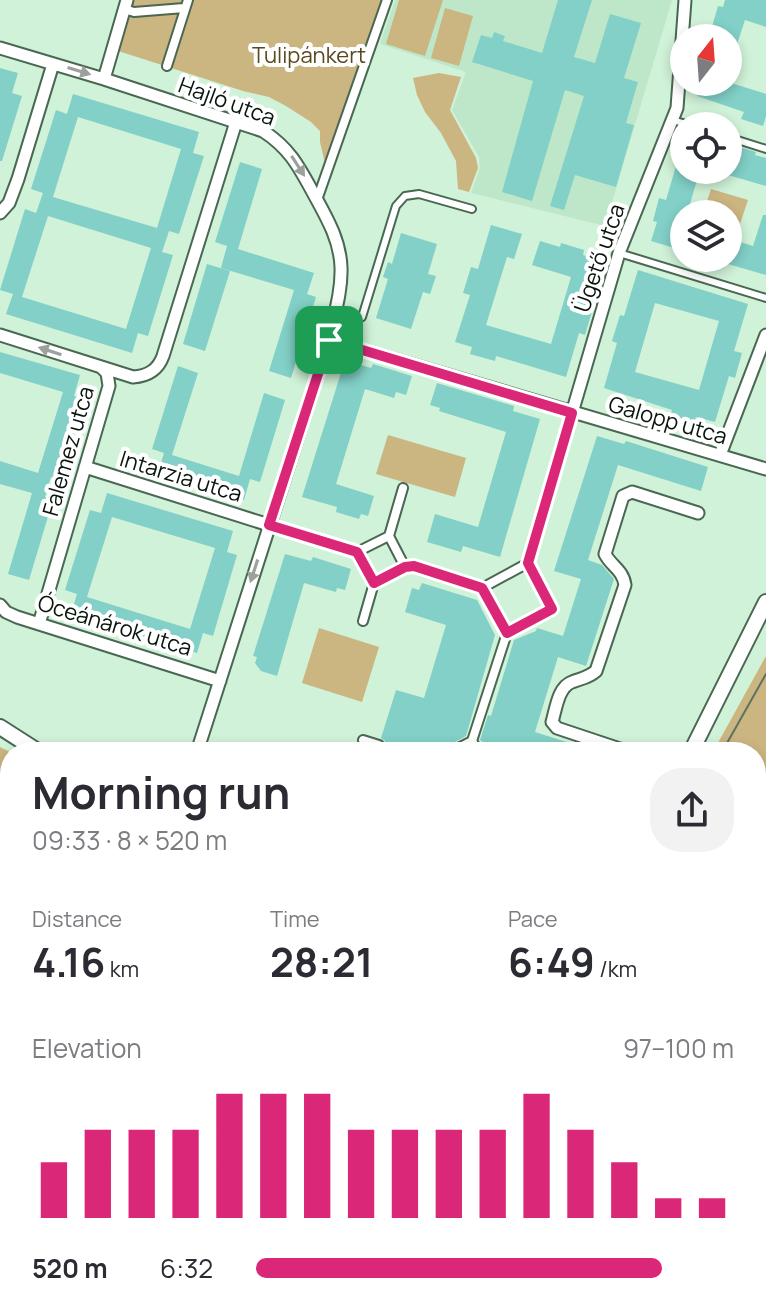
<!DOCTYPE html>
<meta charset="utf-8">
<style>
:root{--surface:#fff;--page:#f2f2f3;--text:#2b2b33;--muted:#7c7c81;--accent:#db2777}
body{margin:0;font-family:Manrope,sans-serif;background:var(--page);color:var(--text);height:100vh;display:flex;flex-direction:column;font-size:30px;white-space:nowrap}
*{box-sizing:border-box;margin:0}
p{font-size:26px;color:var(--muted)}
.icon{flex:none;width:44px;height:44px;fill:none;stroke:currentColor;stroke-width:2;stroke-linecap:round;stroke-linejoin:round}
.map{position:relative;flex:1;overflow:hidden}
.drawer{position:absolute;left:0px;top:742px;width:766px;height:572px;display:flex;flex-direction:column;background:var(--surface);border-radius:32px 32px 0 0;box-shadow:0 4px 12px #0003}
.drawer>*{flex:none}
.needle{width:52px;rotate:17deg}
.controls{position:absolute;left:670px;top:24px;display:grid;gap:16px}
.controls a{display:grid;place-items:center;width:72px;height:72px;border-radius:50%;background:var(--surface);box-shadow:0 4px 12px #0003;font-size:40px}
.pin{position:absolute;display:grid;place-items:center;width:68px;height:68px;color:#fff;margin:-34px;border-radius:16px;box-shadow:0 4px 12px #0006}
.round{display:grid;place-items:center;flex:none;width:84px;height:84px;border-radius:32px;background:var(--page)}
.summary{display:flex;align-items:center;justify-content:space-between;height:136px;padding:0 32px}
h1{font-size:44px;font-weight:700;line-height:60px}
.stats{display:grid;grid-template-columns:repeat(3,1fr);gap:12px;height:136px;padding:8px 32px}
.stats div{display:grid;align-content:center}
.stats b{font-size:40px;font-weight:700}
.stats small{font-size:22px;font-weight:400}
.stats p{font-size:22px}
.chart{height:224px;padding:16px 32px}
.chart p{display:flex;justify-content:space-between}
.chart svg{width:100%;height:144px;margin-top:8px;stroke:var(--accent);stroke-width:6}
ul{padding:0 32px;list-style:none;font-size:26px}
li{display:grid;grid-template-columns:128px 96px 1fr;align-items:center;height:60px}
li i{height:20px;border-radius:10px;background:var(--accent)}
.map>svg:first-child{display:block}
</style>
<div class="map">
<svg width="766" height="1314" viewBox="0 0 766 1314">
<rect width="100%" height="100%" fill="#d0f2d8"/>
<!-- built -->
<path fill="#bee7c9" d="M395,0H672L605,226L471,193L480,168L479,157L452,110L466,72L380,44Z"/>
<!-- green -->
<path fill="#cbb581" d="M127,0H387L327,172L320,142V131L311,122L286,106L269,97L243,91L112,49Z
M399,0H443L425,56L386,44Z
M445,8L473,16L459,66L431,58Z
M439,73L461,77L450,110L476,158L478,168L469,192L458,189L456,161L441,133L425,112L417,95L413,78Z
M711,189L748,200L737,233L728,230V214H703Z
M388,435L466,458L455,497L376,474Z
M319,628L379,647L362,702L302,683Z
M766,656V1026L756,1042V752H713Z
M0,747L10,752V1304H301L307,1314H0Z
M766,1061V1133L756,1148V1077Z
M422,1304H592L586,1314H415Z"/>
<g fill="none" stroke-linecap="round" stroke-linejoin="round">
<!-- stream -->
<path stroke="#62aabf" stroke-width="4" d="M0,1216L10,1234
M49,1304L54,1314"/>
</g>
<!-- building -->
<path fill="#82d0c7" fill-rule="evenodd" d="M558,0H592L574,57L595,63L610,14L641,23L624,78L638,82L626,123L634,125L616,187L575,175L564,210L550,206L584,96L565,90L532,201L502,192L533,81L472,62L481,35L492,38L494,32L505,36L503,41L542,53Z
M725,0H766V27L745,20L730,65H728V38H715L717,32L711,30L718,6L723,7Z
M0,68L18,73L12,93L22,96L2,161H0Z
M701,82H728L766,94V116L763,126L741,119L744,112L697,96Z
M73,94L199,132L193,153L204,156L179,234L169,231L162,252L173,255L148,336L138,333L132,353L6,314L13,294L0,290L25,209L36,213L43,193L31,189L56,110L67,114ZM78,117L181,149L157,228L53,197ZM48,216L151,248L126,329L22,297Z
M733,145L756,152L755,155L766,158V186L728,175V147L731,148Z
M681,149H684V170H700L687,214H684V251L651,241L657,222L653,221L659,198L666,200Z
M240,162L262,169L238,249L314,273L307,294L316,297L291,378L269,371L294,290L221,268L227,246L215,242Z
M763,215H766V275L728,264V238L753,246Z
M491,225L522,234L514,259L507,257L486,325L551,344L571,277L532,265L540,241L560,247L561,243L584,250L583,255L602,261L588,307L593,308L585,335L579,333L566,377L496,356L495,361L470,354L472,347L455,342L470,295L463,293L471,267L478,269Z
M401,233L437,244L428,274L436,276L430,294L423,292L411,329L376,318L388,279L383,277L388,262L392,264Z
M207,264L230,271L205,351L183,344Z
M638,270L748,304L734,351L742,353L735,378L729,376L715,422L696,417L694,422L670,415L672,410L604,388L617,343L612,341L620,315L624,316ZM655,303L719,321L699,390L635,372Z
M0,352L80,375L74,396L85,399L60,480L51,477L45,497L53,500L29,580L8,574L32,493L0,484V461L38,473L63,392L0,373Z
M345,360L371,368L373,364L412,376L406,395L396,392L394,398L365,389L336,484L374,496L368,516L361,514L359,519L336,512L337,507L302,497Z
M178,366L198,373L172,455L239,476L264,393L285,400L260,482L250,479L244,500L158,473L164,453L152,449Z
M437,383L514,406L513,411L540,419L500,557L463,546L461,552L427,542L435,514L478,527L506,432L439,411L440,408L430,405Z
M597,436L624,444L626,441L708,467L701,491L618,465L588,560L602,565L614,579L586,666L558,657L535,732L592,750L591,752H492L489,746L480,740L488,715L491,716L514,640L536,631L537,628L563,636L581,579L554,571Z
M107,493L233,531L227,552L237,555L213,636L203,633L197,653L71,614L77,594L65,590L90,510L101,513ZM112,517L215,548L190,629L87,597Z
M285,554L311,561L313,557L351,569L345,590L337,588L336,592L304,583L277,676L261,671L255,663L257,657L253,656Z
M422,583L477,600L495,635L466,736L436,752H377L383,751L386,746L385,741L381,738L396,690L424,698L446,625L405,612L412,588L419,590Z
M766,1192V1244L756,1237V1207Z
M692,1304H735L729,1314H685Z"/>
<g fill="none" stroke-linecap="round" stroke-linejoin="round">
<!-- pedestrian-tunnel -->
<path stroke="#b2d1b9" stroke-width="8" stroke-dasharray="8 4" stroke-linecap="butt" d="M379,745L401,752"/>
<!-- service casing -->
<g stroke="#496752" stroke-width="10">
<path id="service" d="M673,120L692,126
M728,137L766,149
M619,253L766,298
M362,317L396,206L405,196L419,194L472,209
M645,1304L662,1313
M637,1314L644,1304"/>
</g>
<!-- pedestrian casing -->
<g stroke="#496752" stroke-width="12">
<path id="pedestrian" d="M124,9L134,12L184,8
M167,66L188,0
M317,200L387,0
M269,525L357,552
M389,536L405,567L374,583L357,552Z
M389,536L403,488
M528,563L572,413
M405,567L414,566L482,588L507,633L552,609L528,563L482,588
M363,621L374,583
M363,740L379,745
M472,741L507,633
M450,752L472,741L479,752"/>
</g>
<!-- minor casing -->
<g stroke="#496752" stroke-width="15">
<path id="minor" d="M0,48L104,79L263,131C291,149 300,169 316,198C328,220 340,241 341,267C342,291 334,316 329,340L197,752
M104,79L127,0
M0,213L9,203L18,179L53,64
M0,335L133,377C148,376 158,370 163,356L236,122
M329,340L766,469
M572,413L619,253L677,108L685,0
M720,455L766,335
M85,467L269,525
M0,605L6,612L17,617L220,681
M39,624L109,386L107,373L101,367
M629,752L557,728L552,722C556,709 558,687 572,682C582,678 588,678 596,671L625,585C623,570 611,566 605,554L623,496L632,492L698,513
M756,1171L766,1156
M661,1314L668,1304"/>
</g>
<!-- tertiary casing -->
<g stroke="#496752" stroke-width="18">
<path id="tertiary" d="M0,727L39,752
M691,752L766,602
M379,1314L383,1304
M392,1314L398,1304
M404,1314C418,1305 430,1307 445,1314"/>
</g>
<!-- service -->
<use href="#service" stroke="#fff" stroke-width="6"/>
<!-- pedestrian -->
<use href="#pedestrian" stroke="#fff" stroke-width="8"/>
<!-- minor -->
<use href="#minor" stroke="#fff" stroke-width="11"/>
<!-- tertiary -->
<use href="#tertiary" stroke="#fff" stroke-width="14"/>
<!-- tram -->
<path stroke="#5c7162" stroke-width="2" d="M722,752L766,674
M437,1314L442,1304"/>
<!-- rail casing -->
<g stroke="#5c7162" stroke-width="7">
<path id="rail" d="M756,1068L766,1052
M592,1314L599,1304"/>
</g>
<!-- rail -->
<use href="#rail" stroke="#fff" stroke-width="4" stroke-dasharray="12" stroke-linecap="butt"/>
</g>
<!-- one-way arrows -->
<defs><path id="oneway-solid" d="M-6-.8H1V-3.2L6.5 0L1 3.2V.8H-6Z" transform="scale(2)"/></defs>
<g fill="#9ca19e">
<use href="#oneway-solid" transform="translate(79 71) rotate(17)"/>
<use href="#oneway-solid" transform="translate(298 166) rotate(57)"/>
<use href="#oneway-solid" transform="translate(50 351) rotate(-162)"/>
<use href="#oneway-solid" transform="translate(254 571) rotate(108)"/>
</g>
<g fill="none" stroke-linecap="round" stroke-linejoin="round">
<!-- route casing -->
<g stroke="#fff" stroke-width="16">
<path id="route" d="M329,340L572,413L528,563L552,609L507,633L482,588L414,566L405,567L374,583L357,552L269,525Z"/>
</g>
<!-- route -->
<use href="#route" stroke="#db2777" stroke-width="10"/>
</g>
<g text-anchor="middle" stroke-width="8" stroke-linejoin="round" paint-order="stroke">
<!-- park labels -->
<g font-size="22" fill="#5b491e" stroke="#fff">
<text x="309" y="63">Tulipánkert</text>
</g>
<!-- street labels -->
<g font-size="22" fill="#08140c" stroke="#fff">
<text transform="translate(227 101) rotate(20)" y="8">Hajló utca</text>
<text transform="translate(599 258) rotate(-71)" y="8">Ügető utca</text>
<text transform="translate(668 420) rotate(16)" y="8">Galopp utca</text>
<text transform="translate(68 451) rotate(-74)" y="8">Falemez utca</text>
<text transform="translate(181 476) rotate(17)" y="8">Intarzia utca</text>
<text transform="translate(115 625) rotate(17)" y="8">Óceánárok utca</text>
</g>
</g>
</svg>
<div class="controls">
<a><svg class="needle" viewBox="-14 -14 28 28"><path d="M0-13l5 13h-10z" fill="#e53935"/><path d="M0 13l5-13h-10z" fill="#7c7c81"/></svg></a>
<a><svg class="icon" aria-label="locate" viewBox="0 0 24 24"><circle cx="12" cy="12" r="6"/><path d="M12 2v4M12 18v4M2 12h4M18 12h4"/></svg></a>
<a><svg class="icon" aria-label="layers" viewBox="0 0 24 24"><path d="M12 4l9 5-9 5-9-5zM3 14l9 5 9-5"/></svg></a>
</div>
<div class="pin" style="left:329px;top:340px;background:#1e9e55"><svg class="icon" aria-label="arrive" viewBox="0 0 24 24"><path d="M6 21V4h12l-3 4 3 4H6"/></svg></div>
<section class="drawer">
<div class="summary"><div><h1>Morning run</h1><p>09:33 · 8 × 520 m</p></div><a class="round"><svg class="icon" aria-label="share" viewBox="0 0 24 24"><path d="M12 15V3M7 8l5-5 5 5M5 13v7h14v-7"/></svg></a></div>
<div class="stats">
<div><p>Distance</p><b>4.16<small> km</small></b></div>
<div><p>Time</p><b>28:21</b></div>
<div><p>Pace</p><b>6:49<small> /km</small></b></div>
</div>
<div class="chart"><p><span>Elevation</span>97–100 m</p>
<svg viewBox="0 0 160 44" preserveAspectRatio="none"><path d="M5 44V27M15 44V17M25 44V17M35 44V17M45 44V6M55 44V6M65 44V6M75 44V17M85 44V17M95 44V17M105 44V17M115 44V6M125 44V17M135 44V27M145 44V38M155 44V38"/></svg>
</div>
<ul>
<li><b>520 m</b>6:32<i style="width:85%"></i></li>
</ul>
</section>
</div>
